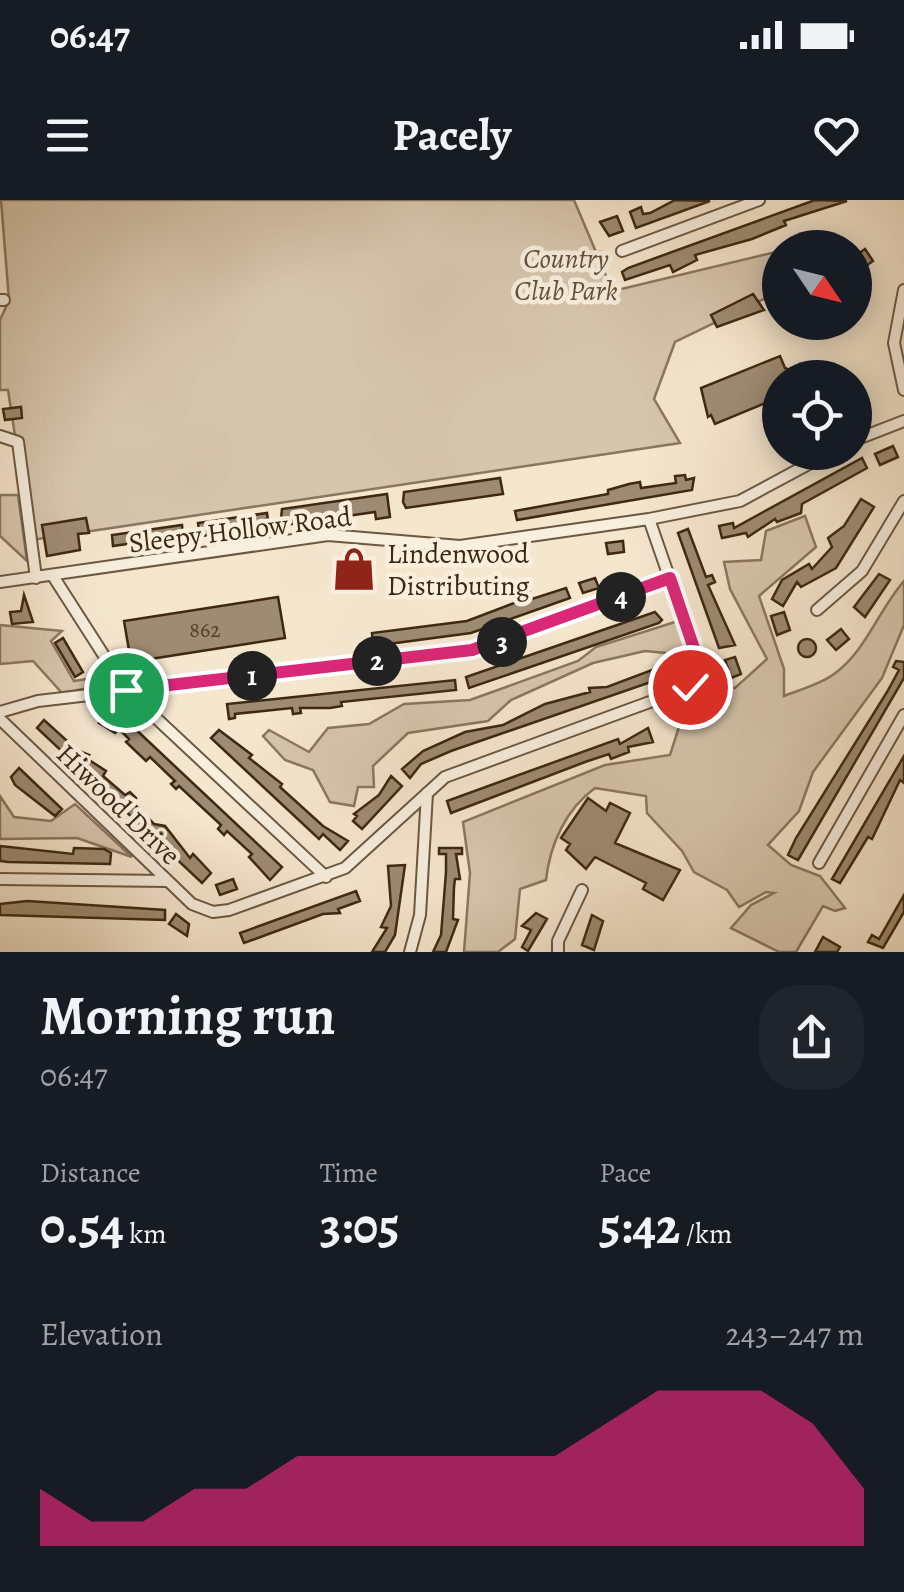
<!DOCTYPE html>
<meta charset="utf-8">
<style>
:root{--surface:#171b24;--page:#20242c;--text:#f1f3f6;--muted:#9ea1a6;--accent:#db2777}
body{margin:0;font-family:Alegreya,serif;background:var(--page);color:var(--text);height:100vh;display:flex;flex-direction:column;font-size:38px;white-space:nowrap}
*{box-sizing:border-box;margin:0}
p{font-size:32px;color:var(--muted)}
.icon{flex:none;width:55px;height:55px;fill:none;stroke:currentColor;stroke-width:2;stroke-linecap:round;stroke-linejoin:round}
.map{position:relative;height:752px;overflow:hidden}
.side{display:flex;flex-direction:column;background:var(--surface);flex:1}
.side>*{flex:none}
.needle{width:65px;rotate:125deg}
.fabs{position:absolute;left:762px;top:30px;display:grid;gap:20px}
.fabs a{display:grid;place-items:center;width:110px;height:110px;border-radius:50%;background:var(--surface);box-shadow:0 5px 25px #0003;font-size:50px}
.pin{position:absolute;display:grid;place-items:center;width:85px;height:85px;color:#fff;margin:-42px;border:5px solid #fff;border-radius:50%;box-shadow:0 2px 10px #0007}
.km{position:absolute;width:50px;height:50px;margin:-25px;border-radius:50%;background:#222;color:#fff;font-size:28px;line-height:50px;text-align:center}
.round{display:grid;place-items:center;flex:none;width:105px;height:105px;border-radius:40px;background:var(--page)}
.head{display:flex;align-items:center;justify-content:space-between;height:170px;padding:0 40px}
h1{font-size:55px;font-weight:700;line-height:75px}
.stats{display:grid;grid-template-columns:repeat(3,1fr);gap:15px;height:170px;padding:10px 40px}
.stats div{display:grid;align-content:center}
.stats b{font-size:50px;font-weight:700}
.stats small{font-size:28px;font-weight:400}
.stats p{font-size:28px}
.chart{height:280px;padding:20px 40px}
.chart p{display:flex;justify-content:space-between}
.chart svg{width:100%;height:180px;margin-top:10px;fill:var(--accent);opacity:.7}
.status{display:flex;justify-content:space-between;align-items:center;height:70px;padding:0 50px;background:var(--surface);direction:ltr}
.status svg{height:28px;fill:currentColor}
header{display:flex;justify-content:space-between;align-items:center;height:130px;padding:0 40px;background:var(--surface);font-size:45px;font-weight:700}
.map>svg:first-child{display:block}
</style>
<div class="status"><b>06:47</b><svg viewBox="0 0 49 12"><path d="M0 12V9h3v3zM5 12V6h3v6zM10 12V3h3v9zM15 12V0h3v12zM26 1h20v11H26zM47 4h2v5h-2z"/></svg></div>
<header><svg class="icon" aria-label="menu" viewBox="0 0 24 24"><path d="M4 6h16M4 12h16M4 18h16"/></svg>Pacely<svg class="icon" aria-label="heart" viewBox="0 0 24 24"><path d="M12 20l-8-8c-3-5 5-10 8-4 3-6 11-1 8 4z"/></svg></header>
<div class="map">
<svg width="904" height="752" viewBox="0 0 904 752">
<rect width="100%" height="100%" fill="#f5e6ce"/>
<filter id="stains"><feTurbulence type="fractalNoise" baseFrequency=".002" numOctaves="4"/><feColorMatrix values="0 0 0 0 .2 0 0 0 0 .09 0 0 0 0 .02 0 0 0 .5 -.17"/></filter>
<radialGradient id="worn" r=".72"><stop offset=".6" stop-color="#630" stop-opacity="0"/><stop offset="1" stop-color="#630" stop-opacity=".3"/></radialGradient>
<!-- green -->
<path fill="#d6c6ae" stroke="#8a775f" stroke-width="2.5" d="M1,0H574L596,52H601V65L613,91L780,51V91L675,142L654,199L680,243L31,340L8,190H0V120L9,100Z
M0,295H18L27,361L0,336Z
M805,316L816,347L759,396L784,469V496C799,490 821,484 834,474C866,451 879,409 904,381V425L882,478L813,572L799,611L768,645L791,665L820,676L845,708L835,711L823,706L796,752H779L731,728L751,705L774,693L766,692L739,707L727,690L694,672L682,651L647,613L646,596L595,588C566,609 550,644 546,680L520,689L515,739L498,752H464L470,673L463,622L605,565L670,555L679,527L656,507L703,485L735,488L767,459L730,389L724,362L761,360L766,331Z
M675,422L682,427L697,471L690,480L676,454L645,451L593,463L511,500L488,521L408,533L373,566L374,587H358L354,606L330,602L313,570L285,560L263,536L269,530L309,552L328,528L369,524L404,504L470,500L578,461L596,447Z
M0,425L62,431L51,441L74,481L98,477L104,485L62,493L33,461L0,464Z
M0,596L14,617L51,621L75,604L132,657L77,638L0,639Z"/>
<!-- building -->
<path fill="#9d8b73" stroke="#3e2810" stroke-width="2.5" d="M675,0L710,1L636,28L630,12L641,7L643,14L650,13Z
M815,0L847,1L784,21L786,25L752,39L695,55L697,60L673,72L670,65L625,80L622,72L628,68Z
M617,16L623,31L609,36L600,22Z
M865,49L873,61L855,74V56Z
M753,94L764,110L717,127L711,115Z
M780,156L785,168L808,178H780V197L715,224L711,215L708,217L701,188Z
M21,207L22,218L5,220L3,209Z
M893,246L898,257L880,265L875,254Z
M862,258L867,268L802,304L801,313L777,322L775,319L748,337L746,333L722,338L719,326L733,323L734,328Z
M685,275L686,280L694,278L692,290L517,320L515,311L608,294V290L629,284L640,282L641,288L676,283L675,276Z
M500,278L503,294L406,308L403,302L404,292Z
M387,294L390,317L376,319L375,312L285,325L281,319L282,309Z
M861,299L874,307L836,368L801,387L797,382L783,406L772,399L782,380L809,364L812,369L832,347L828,338L844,326Z
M267,313L269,327L200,336L198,323Z
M86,318L89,333L78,334L80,350L47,356L42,325Z
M182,325L183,336L113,346L112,335Z
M688,329L706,377L712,375L715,382L708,385L735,445L719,448L678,333Z
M623,341L624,352L608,354L606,343Z
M344,363L364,364V375L344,374Z
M879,374L890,380L865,417L854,407Z
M595,378L599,388L583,393L579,383Z
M405,379L446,384L445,396L404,391Z
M566,388L570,398L471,433L373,446L372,433L467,421L522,400L520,393L529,390L532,399Z
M24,395L33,422L12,424L10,412L21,411Z
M278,397L285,438L131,462L124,421Z
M655,412L662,420L659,423L469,488L466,477Z
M784,412L790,430L777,435L771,416Z
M841,429L849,439L836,450L827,440Z
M63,438L83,472L75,477L55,443Z
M798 448a9 9 0 1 1 18 0a9 9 0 1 1-18 0Z
M735,457L741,474L731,478L725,460Z
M896,461L904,462V478L798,660L788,655L796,638L887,492L899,470L893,467Z
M673,462L677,473L451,551L421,564L410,578L402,569L423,551L465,532L503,525L545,504L590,492L589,488L607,487Z
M455,480L456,490L341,502L342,506L330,508H300L301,513L293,514L292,508L235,514V518L229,519L227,504Z
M109,512L123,525L115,533L99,523Z
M44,520L77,550L89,555L86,558L106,571L103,576L125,595L130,592L136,598L132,602L154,624L165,626L190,658L193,654L198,659L211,673L202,683L37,528Z
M130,524L282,667L270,680L249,657L252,654L227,631L224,635L218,629L221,625L179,586L176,589L171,584L175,581L150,557L146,561L126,542L129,539L122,532Z
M648,528L653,542L628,547L629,552L611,559L609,554L585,562L451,613L447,601L618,539L620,544Z
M219,530L252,555L249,558L282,584L280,587L323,626L348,641L340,650L323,634L319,639L211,538Z
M904,556V583L900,580L872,639L868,637L840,683L832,679Z
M19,568L62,609L55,616L15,585L11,577Z
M391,576L402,586L362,629L353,621L357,616L354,614L379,595Z
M588,598L606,611L610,603L630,613L615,643L680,670L663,700L643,689L646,683L595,657L586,669L566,650L570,644L561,638Z
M0,646L73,654L74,648L104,649L111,653L110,664L8,662L0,661Z
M439,648H462V654H456L460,679H455L454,687L453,719L458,720L446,752H433L441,735L446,672V654H439Z
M405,665L395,735L385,752H372L387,728L381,727L391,706L388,666Z
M233,679L237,689L220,695L216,685Z
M356,691L360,701L338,709L340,713L323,714L244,743L240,733Z
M904,695V712L883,748L868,742L872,735L879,739Z
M27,701L165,710V720L0,715V704Z
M536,713L547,719L528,751L522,747L531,730L522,726Z
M176,714L189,724L187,736L169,724Z
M592,715L603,721L594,750L582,745Z
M823,737L840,747L837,752H815Z"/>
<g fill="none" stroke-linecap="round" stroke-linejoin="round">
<!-- street casing -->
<g stroke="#6c5840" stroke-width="14">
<path id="street" d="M622,51L759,0
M904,90L894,143L904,190
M0,100H4
M0,236L18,242L36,378
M855,240L904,221
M53,376L126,490L326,677
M0,382L328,335L460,346L649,319L740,301L831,252
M817,410L862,371L904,301
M0,512L38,501L472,450L670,379
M0,519L192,704L213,712L229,710L345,668L445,577L677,492L699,480L702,472L649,319
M819,663L904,515
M0,679L167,681
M410,752L420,715L427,593
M558,752V741L582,690"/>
</g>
<!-- street -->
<use href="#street" stroke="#f8efdf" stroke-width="10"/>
</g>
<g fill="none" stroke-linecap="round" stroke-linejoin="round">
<!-- route casing -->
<g stroke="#fff" stroke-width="20">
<path id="route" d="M126,490L472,450L670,378L702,472L690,487"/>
</g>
<!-- route -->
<use href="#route" stroke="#db2777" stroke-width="12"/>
</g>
<!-- icons -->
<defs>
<g id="shop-bare" transform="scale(3.45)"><path d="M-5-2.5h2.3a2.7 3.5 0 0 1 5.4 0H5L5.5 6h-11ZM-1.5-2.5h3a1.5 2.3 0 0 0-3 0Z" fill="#8f2418" stroke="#f8efdf" stroke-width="2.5" paint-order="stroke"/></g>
</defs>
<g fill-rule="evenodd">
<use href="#shop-bare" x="354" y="369"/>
</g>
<g text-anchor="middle" stroke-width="9" stroke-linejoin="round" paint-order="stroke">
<!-- number labels -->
<g font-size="22" fill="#564129">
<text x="205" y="437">862</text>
</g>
<!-- park labels -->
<g font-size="28" font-style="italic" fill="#645038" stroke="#f8efdf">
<text x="566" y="68">Country<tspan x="566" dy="32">Club Park</tspan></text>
</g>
<!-- street labels -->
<g font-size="28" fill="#3e2810" stroke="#f8efdf">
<text transform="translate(240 329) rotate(-7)" y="10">Sleepy Hollow Road</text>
<text transform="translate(119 604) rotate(44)" y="10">Hiwood Drive</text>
</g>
<!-- poi labels -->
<g font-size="28" fill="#3e2810" stroke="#f8efdf" text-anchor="start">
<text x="387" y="363">Lindenwood<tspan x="387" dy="32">Distributing</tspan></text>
</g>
</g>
<rect width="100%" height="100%" filter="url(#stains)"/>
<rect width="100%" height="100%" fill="url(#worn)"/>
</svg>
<div class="fabs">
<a><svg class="needle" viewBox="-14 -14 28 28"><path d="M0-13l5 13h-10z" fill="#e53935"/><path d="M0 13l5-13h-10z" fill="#9ea1a6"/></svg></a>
<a><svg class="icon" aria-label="locate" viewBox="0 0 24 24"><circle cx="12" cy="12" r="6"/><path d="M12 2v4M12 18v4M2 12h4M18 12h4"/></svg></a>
</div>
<div class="pin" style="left:126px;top:490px;background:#1e9e55"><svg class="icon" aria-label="arrive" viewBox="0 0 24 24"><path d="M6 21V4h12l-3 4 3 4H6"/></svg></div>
<div class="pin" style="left:690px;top:487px;background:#d93025"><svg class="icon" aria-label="check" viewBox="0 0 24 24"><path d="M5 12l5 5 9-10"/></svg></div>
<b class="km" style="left:252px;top:476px">1</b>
<b class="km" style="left:377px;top:461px">2</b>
<b class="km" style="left:502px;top:442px">3</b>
<b class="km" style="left:621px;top:397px">4</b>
</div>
<section class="side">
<div class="head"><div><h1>Morning run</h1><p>06:47</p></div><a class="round"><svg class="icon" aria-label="share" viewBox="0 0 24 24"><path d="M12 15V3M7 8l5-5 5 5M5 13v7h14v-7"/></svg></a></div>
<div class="stats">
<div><p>Distance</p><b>0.54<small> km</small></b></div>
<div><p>Time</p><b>3:05</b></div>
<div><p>Pace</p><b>5:42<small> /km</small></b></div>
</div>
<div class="chart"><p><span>Elevation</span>243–247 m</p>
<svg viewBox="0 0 160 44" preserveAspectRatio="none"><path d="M0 44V30L10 38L20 38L30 30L40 30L50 22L60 22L70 22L80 22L90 22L100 22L110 14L120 6L130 6L140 6L150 14L160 30V44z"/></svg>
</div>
</section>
